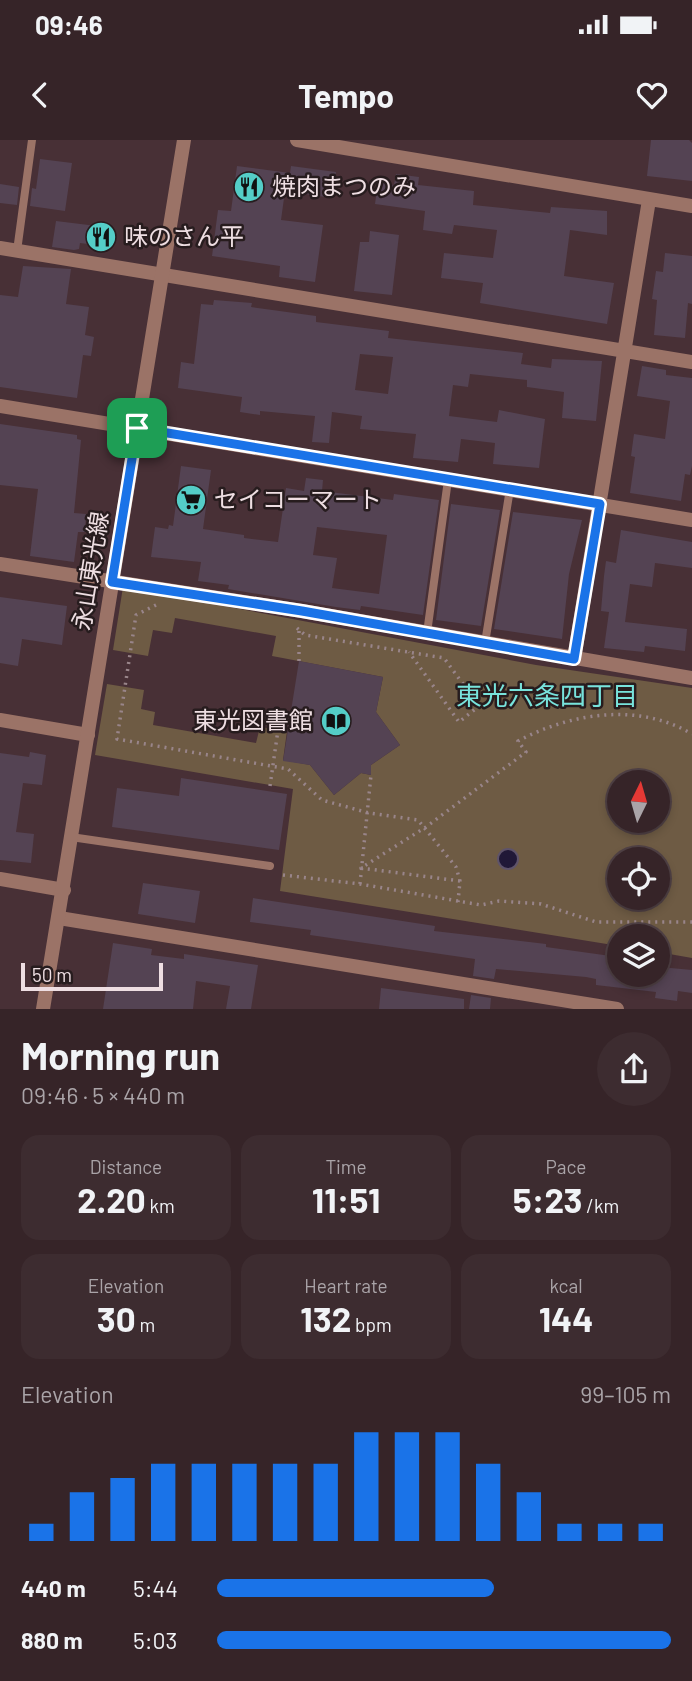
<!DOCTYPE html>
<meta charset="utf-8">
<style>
:root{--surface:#362428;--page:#3d2c30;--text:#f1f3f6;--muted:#aaa4a8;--line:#504145;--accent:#1a73e8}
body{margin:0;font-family:Barlow,"Noto Sans JP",sans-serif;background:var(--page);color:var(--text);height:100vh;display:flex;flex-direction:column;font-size:26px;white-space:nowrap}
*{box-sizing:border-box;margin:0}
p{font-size:23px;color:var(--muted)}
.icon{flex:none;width:38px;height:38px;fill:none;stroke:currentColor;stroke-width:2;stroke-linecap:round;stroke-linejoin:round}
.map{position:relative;height:869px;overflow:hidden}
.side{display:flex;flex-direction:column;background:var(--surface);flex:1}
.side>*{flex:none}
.needle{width:46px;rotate:5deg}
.buttons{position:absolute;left:607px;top:630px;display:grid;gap:14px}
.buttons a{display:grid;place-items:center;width:63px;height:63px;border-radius:50%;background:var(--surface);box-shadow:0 4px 10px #0003,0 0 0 2px var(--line);font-size:35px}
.scale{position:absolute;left:21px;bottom:18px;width:142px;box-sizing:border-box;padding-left:7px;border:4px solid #eedee2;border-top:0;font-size:19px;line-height:24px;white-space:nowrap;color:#eedee2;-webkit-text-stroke:5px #271c1e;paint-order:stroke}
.pin{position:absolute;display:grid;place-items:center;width:60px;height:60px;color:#fff;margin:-30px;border-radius:14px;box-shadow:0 4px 10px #0006}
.round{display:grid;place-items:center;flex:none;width:74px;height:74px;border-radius:37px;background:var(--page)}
.headline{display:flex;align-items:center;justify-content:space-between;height:119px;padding:0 21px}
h1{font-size:38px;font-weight:700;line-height:52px}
.stats{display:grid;grid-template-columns:repeat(3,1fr);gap:10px;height:119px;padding:7px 21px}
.stats div{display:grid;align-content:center;border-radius:18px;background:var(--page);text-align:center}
.stats b{font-size:35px;font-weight:700}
.stats small{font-size:19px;font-weight:400}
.stats p{font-size:19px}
.chart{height:196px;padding:14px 21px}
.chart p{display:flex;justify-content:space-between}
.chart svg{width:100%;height:126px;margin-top:7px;stroke:var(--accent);stroke-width:6}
ul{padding:0 21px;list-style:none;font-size:23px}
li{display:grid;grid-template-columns:112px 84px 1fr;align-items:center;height:52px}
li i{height:18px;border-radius:9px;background:var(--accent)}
.status{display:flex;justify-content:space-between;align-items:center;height:49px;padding:0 35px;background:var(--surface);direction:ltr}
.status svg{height:19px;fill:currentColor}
header{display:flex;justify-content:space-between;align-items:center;height:91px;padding:0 21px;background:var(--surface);font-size:32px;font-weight:700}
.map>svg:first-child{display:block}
</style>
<div class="status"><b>09:46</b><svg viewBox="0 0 49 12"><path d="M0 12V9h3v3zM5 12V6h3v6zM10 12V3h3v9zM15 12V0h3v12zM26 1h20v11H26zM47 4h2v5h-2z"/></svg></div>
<header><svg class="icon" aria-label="back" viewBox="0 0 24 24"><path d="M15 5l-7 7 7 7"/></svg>Tempo<svg class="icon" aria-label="heart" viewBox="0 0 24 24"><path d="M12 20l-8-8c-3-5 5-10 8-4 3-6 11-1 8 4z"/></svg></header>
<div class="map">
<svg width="692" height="869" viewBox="0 0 692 869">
<rect width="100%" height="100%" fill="#483036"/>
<!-- green -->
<path fill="#6e5b44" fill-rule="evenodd" d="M123,447L536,525L692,548V818L658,812V796H620L619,806L280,751L293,649L95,615L107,544L144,550L141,569L155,572L153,585L256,603L260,587L287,591L283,620L310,625L334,655L361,633L371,635V625L400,605L376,572L383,537L272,516L276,496L175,478L172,493L153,490L148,516L113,510ZM620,642H658V681H620ZM620,719H658V758H620Z"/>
<!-- water -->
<path fill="#201837" stroke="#5e536a" stroke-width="2" d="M498 719a10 10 0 1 1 20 0a10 10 0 1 1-20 0Z"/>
<!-- building -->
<path fill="#544353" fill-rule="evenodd" d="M651,0H689L692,3V41L647,36Z
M40,19L72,23L65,71L30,66L32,48L36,49Z
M237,26L290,33L291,26L336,32L332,58L285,51L281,80L323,85L315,142L279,137L280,126L212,116L218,70L231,71Z
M396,34L419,37L418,45L474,51L473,65L550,73L551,67L607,71V95L570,90L564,136L614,143L607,184L480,163L483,143L441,138L444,113L493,118L497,90L454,85L452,94L423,90L425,71L375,64L378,42L394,45Z
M0,44L19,47L17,65L0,63Z
M56,81L113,88L110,107L80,103L79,109L74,110L52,107Z
M370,91L399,95L392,155L354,151L360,102H369Z
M665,113L692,116V164L688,163L685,198L654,195L657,160L652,159L656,131L663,132Z
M23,126L71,129L66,164L89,167L85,195L94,197L91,216L83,215L77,258L0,247V155L18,157Z
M214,160L252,163L251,167L316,176V182L389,191L388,198L523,213L521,224L551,228L552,219L602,221L596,281L562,278L564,252L527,247V240L470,234L468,247L453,245L449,276L497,282L499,270L545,279L539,328L493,324L495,303L461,299L458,322L413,318L416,294L360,289L362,276L332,272L329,303L312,302L315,276L260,271V275L240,272L242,257L178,248L181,222L194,224L201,164L213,165ZM360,214L393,217L388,254L355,250Z
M642,226L666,230V235L692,238V326L690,335L685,334L681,361L630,353L635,317L631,316L634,294L665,299L670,261L637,256Z
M0,284L77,295V299L81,300L74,373L86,374L85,392H78L74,422L30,416L38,349L0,345Z
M181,326L211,330L203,389L244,395V398L278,402L286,348L304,351L306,338L323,340L322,351L393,360L394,354L439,360L423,475L361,466L360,470L336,467L228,449L229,445L198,441L201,422L151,417L155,387L168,389L169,385L173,386ZM317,387L387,395L379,454L332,448L337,418L313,415Z
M451,364L500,370L481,486L436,480Z
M513,372L582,380L569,434L562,499L494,489Z
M621,390L692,402V428L655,423L652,447L630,444L625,482L687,489L685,511L645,506L644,512L604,508L609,472L601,471L604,436L606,421L616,423Z
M0,457L67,466L62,505L22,499L18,526L0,523Z
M299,521L383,537L376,572L400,605L371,625V635L361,633L334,655L310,625L283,621Z
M30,612L46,615L42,645L23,643L16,692L34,694L31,723L0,720V613L29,617Z
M181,638L287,654L279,710L112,687L117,648L179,656Z
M143,743L200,751L195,783L138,774Z
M253,758L435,786L434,791L546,804V807L618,817L616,835H659L660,827L692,830V853L678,851L677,861L655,858L656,852L596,845V839L586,837L496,829L494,839L473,836L475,819L310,795L311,790L250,782Z
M113,803L152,809L151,815L184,819V814L258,825L251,869H226L230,846L196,841L193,869H103Z
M381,848L464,859V869H379Z
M471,855L491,858L490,869H469Z"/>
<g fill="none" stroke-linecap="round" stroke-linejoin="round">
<!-- path -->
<path stroke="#99858a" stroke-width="3.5" stroke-dasharray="2 5" stroke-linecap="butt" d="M156,465L136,475L117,599L288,629L322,660L369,673L418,680L456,727L460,741L458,762
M297,488L305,495L444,518L479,566L459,582L409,512
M299,521V490
M270,646L278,590
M283,735L360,744L481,765L499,761L541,764L596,782H692
M460,741L361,728L426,687L526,612L518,601C571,573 638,562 692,594
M360,744L371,635"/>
<!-- service -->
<path stroke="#9b7367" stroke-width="8" d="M17,111L32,0
M427,493L448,340
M485,503L510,349
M71,697L270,726"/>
<!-- minor -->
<path stroke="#9b7367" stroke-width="14" d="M297,0L692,66
M0,108L692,222
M0,266L692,380
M0,424L302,471L692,538
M574,519L649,60
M0,580L88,595
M0,739L64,750
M59,778L617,869"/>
<!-- tertiary -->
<path stroke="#9b7367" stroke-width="14" d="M43,869L184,0"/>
</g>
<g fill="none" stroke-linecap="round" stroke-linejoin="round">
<!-- route casing -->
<g stroke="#fff" stroke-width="14">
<path id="route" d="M137,288L600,364L574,519L302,471L112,442Z"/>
</g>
<!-- route -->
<use href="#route" stroke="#1a73e8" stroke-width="9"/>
</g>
<!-- icons -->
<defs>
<g id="restaurant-disc" transform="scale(1.575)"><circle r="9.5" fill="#54cdc7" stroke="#271c1e"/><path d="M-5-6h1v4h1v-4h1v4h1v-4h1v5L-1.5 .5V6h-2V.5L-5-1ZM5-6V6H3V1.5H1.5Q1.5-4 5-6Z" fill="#111"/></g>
<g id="supermarket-disc" transform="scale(1.575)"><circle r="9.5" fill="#54cdc7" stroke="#271c1e"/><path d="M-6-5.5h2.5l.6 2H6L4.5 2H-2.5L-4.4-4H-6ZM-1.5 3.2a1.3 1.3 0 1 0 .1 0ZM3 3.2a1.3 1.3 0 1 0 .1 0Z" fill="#111"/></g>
<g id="library-disc" transform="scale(1.575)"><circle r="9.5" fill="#54cdc7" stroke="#271c1e"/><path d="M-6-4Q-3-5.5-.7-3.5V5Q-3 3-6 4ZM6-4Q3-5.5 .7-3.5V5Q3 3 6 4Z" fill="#111"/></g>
</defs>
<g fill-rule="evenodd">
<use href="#restaurant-disc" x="249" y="47"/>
<use href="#restaurant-disc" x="101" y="97"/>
<use href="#supermarket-disc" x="191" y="360"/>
<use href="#library-disc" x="336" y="581"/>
</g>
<g text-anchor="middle" stroke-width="5" stroke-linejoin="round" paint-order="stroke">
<!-- poi labels -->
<g font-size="24" fill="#eedee2" stroke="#271c1e" text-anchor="start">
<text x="272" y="55">焼肉まつのみ</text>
<text x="124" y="105">味のさん平</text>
<text x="214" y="368">セイコーマート</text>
<text x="313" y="589" text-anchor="end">東光図書館</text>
</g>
<!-- street labels -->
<g font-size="24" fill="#eedee2" stroke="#271c1e">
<text transform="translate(91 431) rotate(-81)" y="8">永山東光線</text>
</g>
<!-- neighbourhood labels -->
<g font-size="26" fill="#78e3dc" stroke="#271c1e">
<text x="547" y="565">東光六条四丁目</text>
</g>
</g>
</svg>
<div class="buttons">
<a><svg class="needle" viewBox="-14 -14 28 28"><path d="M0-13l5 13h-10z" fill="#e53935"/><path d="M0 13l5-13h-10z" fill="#aaa4a8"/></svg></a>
<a><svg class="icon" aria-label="locate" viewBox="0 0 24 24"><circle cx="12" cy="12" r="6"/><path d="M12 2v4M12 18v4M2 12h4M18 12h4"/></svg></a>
<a><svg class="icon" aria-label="layers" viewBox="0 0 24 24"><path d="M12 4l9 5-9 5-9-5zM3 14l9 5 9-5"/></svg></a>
</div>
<div class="scale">50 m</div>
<div class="pin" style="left:137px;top:288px;background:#1e9e55"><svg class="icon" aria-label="arrive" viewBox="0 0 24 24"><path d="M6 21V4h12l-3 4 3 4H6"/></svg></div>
</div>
<section class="side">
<div class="headline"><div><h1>Morning run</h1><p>09:46 · 5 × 440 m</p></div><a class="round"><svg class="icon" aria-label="share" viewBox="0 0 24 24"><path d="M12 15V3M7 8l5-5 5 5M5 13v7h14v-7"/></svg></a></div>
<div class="stats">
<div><p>Distance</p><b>2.20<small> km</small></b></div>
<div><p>Time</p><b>11:51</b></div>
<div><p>Pace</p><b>5:23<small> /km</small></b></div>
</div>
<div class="stats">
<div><p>Elevation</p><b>30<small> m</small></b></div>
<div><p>Heart rate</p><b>132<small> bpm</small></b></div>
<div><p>kcal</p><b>144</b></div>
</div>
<div class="chart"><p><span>Elevation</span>99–105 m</p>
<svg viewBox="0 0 160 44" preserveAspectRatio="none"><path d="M5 44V38M15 44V27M25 44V22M35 44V17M45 44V17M55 44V17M65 44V17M75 44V17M85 44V6M95 44V6M105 44V6M115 44V17M125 44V27M135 44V38M145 44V38M155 44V38"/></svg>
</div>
<ul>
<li><b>440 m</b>5:44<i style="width:61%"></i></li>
<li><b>880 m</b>5:03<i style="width:100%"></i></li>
</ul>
</section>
